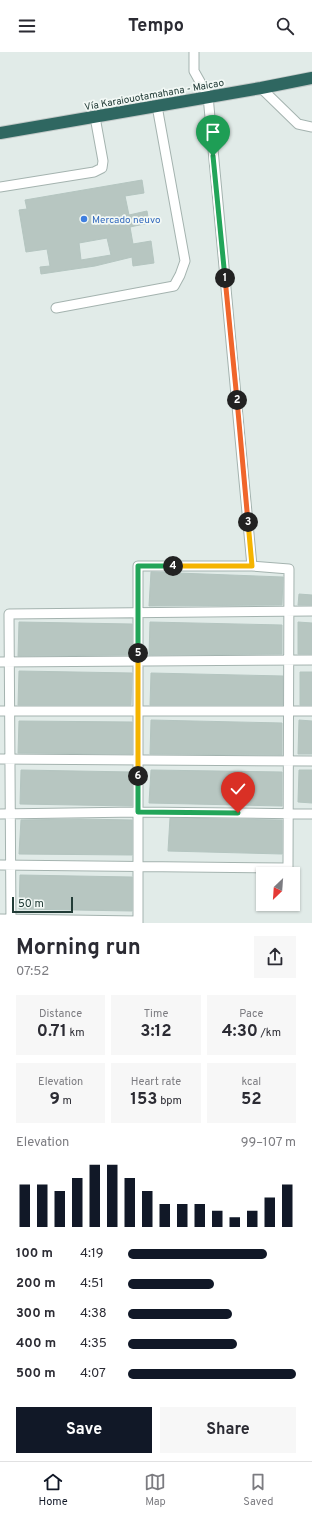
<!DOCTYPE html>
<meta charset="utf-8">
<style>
:root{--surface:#fff;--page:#f7f7f7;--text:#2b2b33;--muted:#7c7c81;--line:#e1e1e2;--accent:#111827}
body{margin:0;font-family:Overpass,sans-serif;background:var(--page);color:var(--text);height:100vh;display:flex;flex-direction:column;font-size:15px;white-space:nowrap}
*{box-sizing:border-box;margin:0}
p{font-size:13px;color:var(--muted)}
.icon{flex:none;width:22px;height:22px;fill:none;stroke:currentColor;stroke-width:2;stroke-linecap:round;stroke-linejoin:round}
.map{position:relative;height:871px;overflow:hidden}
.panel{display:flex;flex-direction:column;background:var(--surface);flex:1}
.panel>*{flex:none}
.needle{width:26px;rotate:205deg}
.controls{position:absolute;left:256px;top:815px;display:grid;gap:8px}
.controls a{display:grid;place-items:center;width:44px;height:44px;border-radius:0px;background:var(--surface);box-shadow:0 1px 3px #0004;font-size:20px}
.scale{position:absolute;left:12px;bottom:10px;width:61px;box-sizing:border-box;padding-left:4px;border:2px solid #223c37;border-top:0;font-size:11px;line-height:14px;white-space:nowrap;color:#223c37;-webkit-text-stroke:3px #f2f8f5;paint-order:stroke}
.pin{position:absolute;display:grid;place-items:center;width:34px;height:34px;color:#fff;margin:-41px -17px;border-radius:50% 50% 50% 0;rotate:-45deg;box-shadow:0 0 4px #0007}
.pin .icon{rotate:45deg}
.km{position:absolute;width:20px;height:20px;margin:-10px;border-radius:50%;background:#222;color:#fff;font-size:11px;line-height:20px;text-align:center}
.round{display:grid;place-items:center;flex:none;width:42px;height:42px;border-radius:0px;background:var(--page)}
.summary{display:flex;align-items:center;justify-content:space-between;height:68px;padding:0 16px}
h1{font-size:22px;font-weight:700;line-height:30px}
.figures{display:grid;grid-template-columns:repeat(3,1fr);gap:6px;height:68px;padding:4px 16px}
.figures div{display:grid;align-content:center;border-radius:0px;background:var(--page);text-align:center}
.figures b{font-size:17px;font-weight:700}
.figures small{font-size:11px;font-weight:400}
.figures p{font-size:11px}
.chart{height:112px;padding:8px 16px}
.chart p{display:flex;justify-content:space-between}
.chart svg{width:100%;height:72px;margin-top:4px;stroke:var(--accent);stroke-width:6}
.cta{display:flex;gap:8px;margin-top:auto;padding:8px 16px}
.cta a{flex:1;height:46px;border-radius:0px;background:var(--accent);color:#fff;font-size:16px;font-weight:700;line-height:46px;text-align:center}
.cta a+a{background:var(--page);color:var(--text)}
ul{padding:0 16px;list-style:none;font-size:13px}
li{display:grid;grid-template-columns:64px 48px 1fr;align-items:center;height:30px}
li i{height:10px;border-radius:5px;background:var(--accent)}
header{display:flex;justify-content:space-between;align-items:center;height:52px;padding:0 16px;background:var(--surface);font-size:18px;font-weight:700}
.tab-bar{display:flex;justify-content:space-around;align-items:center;height:56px;border-top:1px solid var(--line);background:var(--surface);font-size:11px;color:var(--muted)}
.tab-bar a{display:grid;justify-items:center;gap:2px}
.tab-bar .selected{color:var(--accent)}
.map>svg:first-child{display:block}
</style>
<header><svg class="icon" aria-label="menu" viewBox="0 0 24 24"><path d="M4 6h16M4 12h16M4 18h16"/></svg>Tempo<svg class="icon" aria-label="search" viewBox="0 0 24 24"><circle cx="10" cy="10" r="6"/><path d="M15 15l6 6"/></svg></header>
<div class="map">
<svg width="312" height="871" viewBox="0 0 312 871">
<rect width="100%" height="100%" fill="#e1ebe8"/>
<!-- building -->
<path fill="#b7c6c1" stroke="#b4c5c0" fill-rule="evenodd" d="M142,128L144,141L125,144L129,163L147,159L149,171L130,175L133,192L151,189L154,211L133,214L132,205L95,214L41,222L40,215L50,214L47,197L26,200L19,158L27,157L25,148ZM107,186L111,203L81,208L79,191Z
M151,520L283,525L282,553L149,554Z
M299,542L312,543V553H298Z
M19,570L132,572V603L18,604Z
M150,570L282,573V602L149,603Z
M298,570L312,571V602H298Z
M19,619L132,621L131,653H18Z
M300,620H312V653H300Z
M151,621L283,624V653H150Z
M151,668L282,671V703L150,702Z
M299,668L312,669V702H298Z
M19,669L132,670V702L18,701Z
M21,718L132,720V754L20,752Z
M151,718L282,720V754L149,751Z
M299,718H312V751L298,750Z
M170,766L282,768V802L168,799Z
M80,767L132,768V803L19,802L21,768Z
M20,823L132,825V859L19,857Z"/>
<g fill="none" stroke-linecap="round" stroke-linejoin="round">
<!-- minor casing -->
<g stroke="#a4b3af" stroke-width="11">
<path id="minor" d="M194,0V19L208,44L252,514
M261,36L298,72L312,75
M0,135L94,120L102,116L103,109L95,65
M56,256L174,234L180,223L185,209L157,54
M0,610L312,608
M0,659H312
M0,707L312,709
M0,762L138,760L312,762
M0,813L288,816L289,517L252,514H138C138,633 138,752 138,871
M0,867L138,869
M11,871L9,562L312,559"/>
</g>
<!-- highway casing -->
<g stroke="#c1c8c7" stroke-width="14">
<path id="highway" d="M0,81L261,36L312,26"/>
</g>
<!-- minor -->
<use href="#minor" stroke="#fff" stroke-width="9"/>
<!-- highway -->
<use href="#highway" stroke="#2f6761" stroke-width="12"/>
</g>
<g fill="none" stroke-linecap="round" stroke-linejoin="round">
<!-- split-1 casing -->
<g stroke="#fff" stroke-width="8">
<path id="split-1" d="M213,104L225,226"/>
</g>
<!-- split-2 casing -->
<g stroke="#fff" stroke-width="8">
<path id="split-2" d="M225,226L237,348"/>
</g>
<!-- split-3 casing -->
<g stroke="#fff" stroke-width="8">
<path id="split-3" d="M237,348L248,470"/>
</g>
<!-- split-4 casing -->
<g stroke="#fff" stroke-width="8">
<path id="split-4" d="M173,514H252L248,470"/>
</g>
<!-- split-5 casing -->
<g stroke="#fff" stroke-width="8">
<path id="split-5" d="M138,601V514H173"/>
</g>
<!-- split-6 casing -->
<g stroke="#fff" stroke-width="8">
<path id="split-6" d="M138,601V724"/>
</g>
<!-- split-7 casing -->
<g stroke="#fff" stroke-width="8">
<path id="split-7" d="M138,724V760L238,761"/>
</g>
<!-- split-1 -->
<use href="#split-1" stroke="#22a559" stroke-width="5"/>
<!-- split-2 -->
<use href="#split-2" stroke="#f0652b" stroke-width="5"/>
<!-- split-3 -->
<use href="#split-3" stroke="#f0652b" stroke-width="5"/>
<!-- split-4 -->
<use href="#split-4" stroke="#f5b400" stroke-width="5"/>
<!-- split-5 -->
<use href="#split-5" stroke="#22a559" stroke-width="5"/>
<!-- split-6 -->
<use href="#split-6" stroke="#f5b400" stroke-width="5"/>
<!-- split-7 -->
<use href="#split-7" stroke="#22a559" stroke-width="5"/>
</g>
<!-- markers -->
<circle fill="#3f7fe0" stroke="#f2f8f5" stroke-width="1.5" cx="84" cy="167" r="4"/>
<g text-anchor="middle" stroke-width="3.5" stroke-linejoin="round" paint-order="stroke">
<!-- street labels -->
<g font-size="10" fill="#223c37" stroke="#f2f8f5">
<text transform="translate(154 42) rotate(-10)" y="4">Vía Karaiouotamahana - Maicao</text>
</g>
<!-- shop labels -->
<g font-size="10" fill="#366cbe" stroke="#f2f8f5" text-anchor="start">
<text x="92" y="171">Mercado neuvo</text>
</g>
</g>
</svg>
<div class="controls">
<a><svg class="needle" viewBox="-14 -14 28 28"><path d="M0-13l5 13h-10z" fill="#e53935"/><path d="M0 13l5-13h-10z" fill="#7c7c81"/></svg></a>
</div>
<div class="scale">50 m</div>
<div class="pin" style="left:213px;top:104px;background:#1e9e55"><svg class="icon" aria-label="arrive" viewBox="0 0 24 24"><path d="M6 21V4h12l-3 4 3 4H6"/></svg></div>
<div class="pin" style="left:238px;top:761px;background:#d93025"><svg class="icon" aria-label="check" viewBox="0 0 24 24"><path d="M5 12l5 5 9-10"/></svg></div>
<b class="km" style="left:225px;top:226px">1</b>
<b class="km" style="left:237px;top:348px">2</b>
<b class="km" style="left:248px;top:470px">3</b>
<b class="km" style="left:173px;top:514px">4</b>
<b class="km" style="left:138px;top:601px">5</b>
<b class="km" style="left:138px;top:724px">6</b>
</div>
<section class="panel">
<div class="summary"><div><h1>Morning run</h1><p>07:52</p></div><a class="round"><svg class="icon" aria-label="share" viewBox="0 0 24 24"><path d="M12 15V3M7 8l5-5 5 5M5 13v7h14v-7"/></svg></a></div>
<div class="figures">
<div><p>Distance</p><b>0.71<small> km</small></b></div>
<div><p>Time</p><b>3:12</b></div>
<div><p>Pace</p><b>4:30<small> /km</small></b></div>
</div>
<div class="figures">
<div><p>Elevation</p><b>9<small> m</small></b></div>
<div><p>Heart rate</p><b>153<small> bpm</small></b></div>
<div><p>kcal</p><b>52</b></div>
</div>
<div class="chart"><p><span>Elevation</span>99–107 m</p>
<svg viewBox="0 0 160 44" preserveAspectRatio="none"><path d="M5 44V18M15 44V18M25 44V22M35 44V14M45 44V6M55 44V6M65 44V14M75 44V22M85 44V30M95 44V30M105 44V30M115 44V34M125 44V38M135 44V34M145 44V26M155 44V18"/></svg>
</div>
<ul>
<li><b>100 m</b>4:19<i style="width:83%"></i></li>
<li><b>200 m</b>4:51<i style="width:51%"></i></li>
<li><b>300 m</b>4:38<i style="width:62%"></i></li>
<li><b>400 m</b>4:35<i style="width:65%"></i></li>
<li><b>500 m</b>4:07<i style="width:100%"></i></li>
</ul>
<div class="cta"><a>Save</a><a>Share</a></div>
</section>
<nav class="tab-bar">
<a class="selected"><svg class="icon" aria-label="home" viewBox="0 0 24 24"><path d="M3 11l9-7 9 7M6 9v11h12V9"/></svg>Home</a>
<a><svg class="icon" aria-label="map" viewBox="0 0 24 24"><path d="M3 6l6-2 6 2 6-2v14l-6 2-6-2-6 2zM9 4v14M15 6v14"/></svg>Map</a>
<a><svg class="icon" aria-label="saved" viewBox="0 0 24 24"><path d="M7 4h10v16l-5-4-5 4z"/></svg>Saved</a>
</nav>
